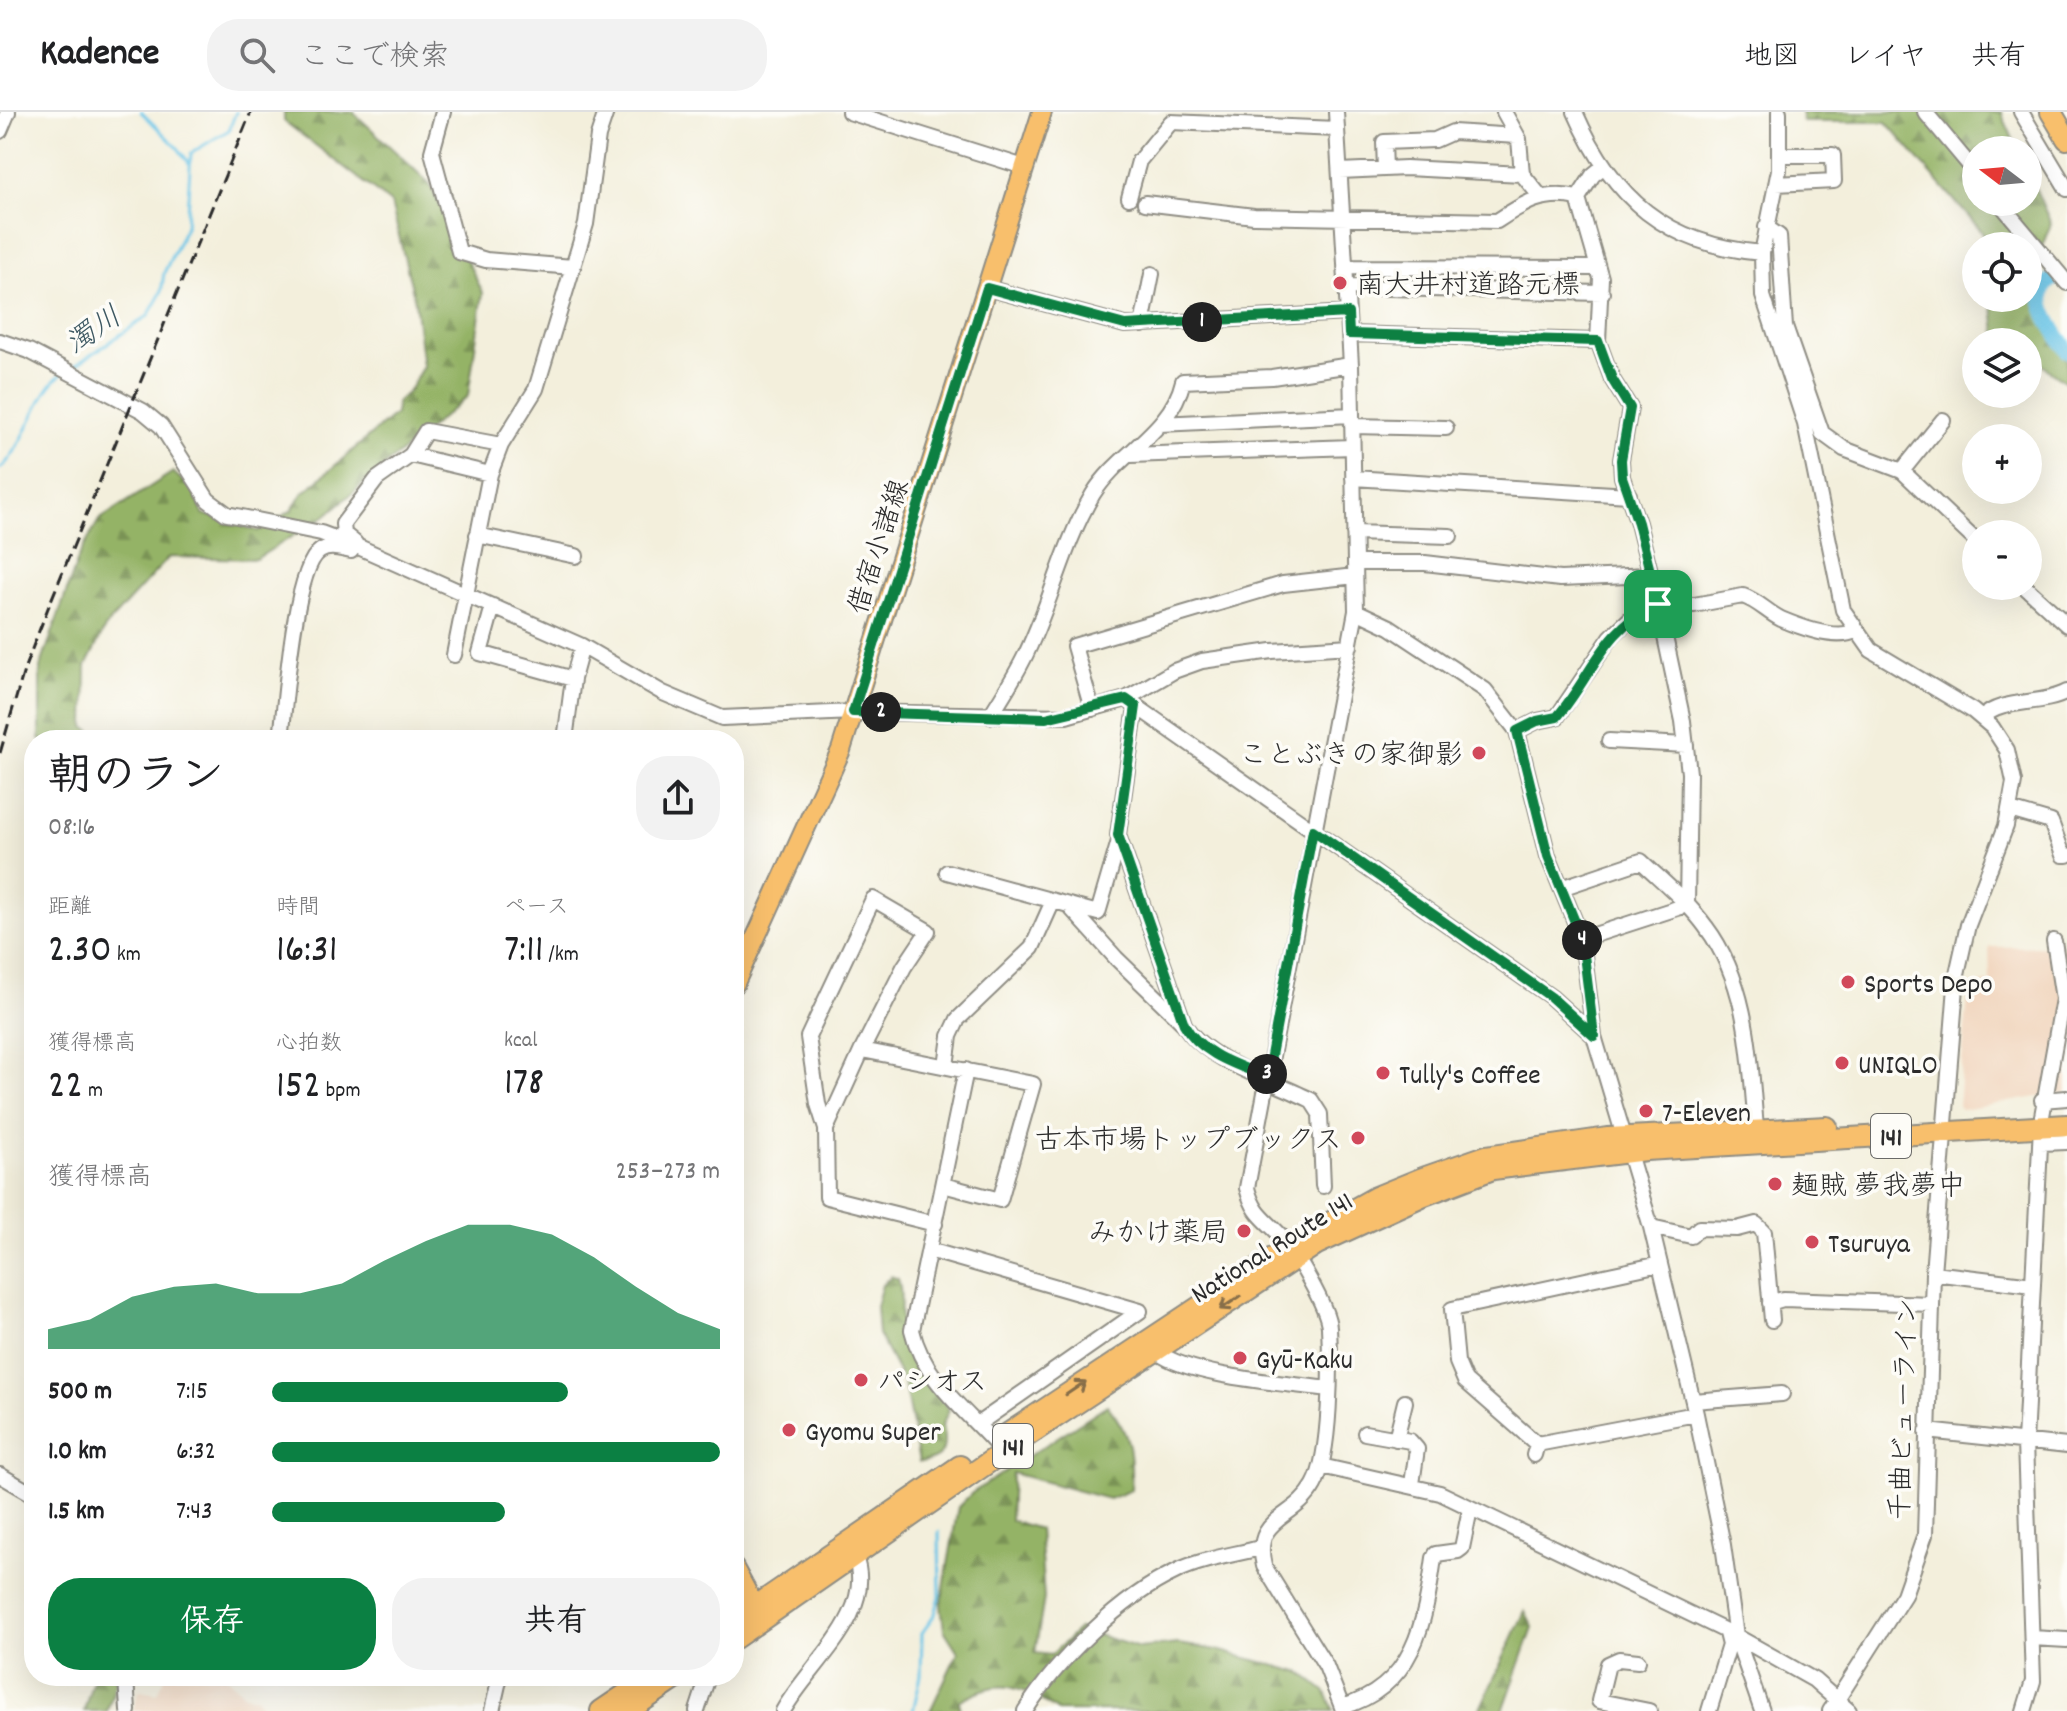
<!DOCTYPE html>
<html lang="ja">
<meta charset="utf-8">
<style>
:root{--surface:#fff;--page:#f2f2f2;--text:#202124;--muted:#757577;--line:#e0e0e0;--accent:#0b8043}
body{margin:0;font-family:Dekko,"Klee One",sans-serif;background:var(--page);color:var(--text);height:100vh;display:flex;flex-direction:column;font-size:30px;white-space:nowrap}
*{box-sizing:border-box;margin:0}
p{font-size:26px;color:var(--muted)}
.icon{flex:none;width:44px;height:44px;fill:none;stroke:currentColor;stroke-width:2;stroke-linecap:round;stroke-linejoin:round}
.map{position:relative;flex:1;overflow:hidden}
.side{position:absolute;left:24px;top:618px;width:720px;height:956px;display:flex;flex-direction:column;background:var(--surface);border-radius:32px;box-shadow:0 8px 32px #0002}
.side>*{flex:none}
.needle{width:52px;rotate:286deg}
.tools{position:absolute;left:1962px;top:24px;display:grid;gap:16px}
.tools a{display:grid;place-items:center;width:80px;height:80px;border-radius:50%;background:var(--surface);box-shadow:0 8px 32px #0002;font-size:40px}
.pin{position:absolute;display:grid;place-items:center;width:68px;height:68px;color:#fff;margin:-34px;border-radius:16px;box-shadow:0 4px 12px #0006}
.km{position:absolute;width:40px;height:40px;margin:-20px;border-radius:50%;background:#222;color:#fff;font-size:22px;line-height:40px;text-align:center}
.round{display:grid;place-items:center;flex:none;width:84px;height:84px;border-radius:32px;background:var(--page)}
.headline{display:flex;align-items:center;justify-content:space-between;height:136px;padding:0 24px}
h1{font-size:44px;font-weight:600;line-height:60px}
.stats{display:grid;grid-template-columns:repeat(3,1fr);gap:12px;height:136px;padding:8px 24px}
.stats div{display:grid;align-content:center}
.stats b{font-size:40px;font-weight:600}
.stats small{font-size:22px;font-weight:400}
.stats p{font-size:22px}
.chart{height:224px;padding:16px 24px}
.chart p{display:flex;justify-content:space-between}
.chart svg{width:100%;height:144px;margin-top:8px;fill:var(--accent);opacity:.7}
.action{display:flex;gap:16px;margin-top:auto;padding:16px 24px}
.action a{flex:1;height:92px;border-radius:32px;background:var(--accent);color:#fff;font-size:32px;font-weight:600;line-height:92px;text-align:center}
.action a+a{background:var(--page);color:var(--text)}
ul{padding:0 24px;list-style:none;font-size:26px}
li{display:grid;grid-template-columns:128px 96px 1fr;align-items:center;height:60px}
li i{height:20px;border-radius:10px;background:var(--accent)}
header{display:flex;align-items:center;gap:48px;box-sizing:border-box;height:112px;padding:0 40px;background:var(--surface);border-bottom:2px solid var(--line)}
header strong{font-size:38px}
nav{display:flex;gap:44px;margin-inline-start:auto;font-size:28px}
.search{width:560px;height:72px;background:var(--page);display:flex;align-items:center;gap:20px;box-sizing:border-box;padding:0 28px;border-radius:32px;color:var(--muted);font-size:30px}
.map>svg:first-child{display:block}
</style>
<header>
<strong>Kadence</strong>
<div class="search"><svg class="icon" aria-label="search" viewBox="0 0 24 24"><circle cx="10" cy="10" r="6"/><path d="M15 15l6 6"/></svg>ここで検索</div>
<nav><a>地図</a><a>レイヤ</a><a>共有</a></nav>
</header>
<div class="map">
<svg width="2067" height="1599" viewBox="0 0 2067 1599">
<defs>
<pattern id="forest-firs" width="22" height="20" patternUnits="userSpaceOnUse" patternTransform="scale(2)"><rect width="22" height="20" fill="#94b366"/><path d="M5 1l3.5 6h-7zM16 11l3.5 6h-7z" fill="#799254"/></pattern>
</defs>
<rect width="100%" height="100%" fill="#fdfcf7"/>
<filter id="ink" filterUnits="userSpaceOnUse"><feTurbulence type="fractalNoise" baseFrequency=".0125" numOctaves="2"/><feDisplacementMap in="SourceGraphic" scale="16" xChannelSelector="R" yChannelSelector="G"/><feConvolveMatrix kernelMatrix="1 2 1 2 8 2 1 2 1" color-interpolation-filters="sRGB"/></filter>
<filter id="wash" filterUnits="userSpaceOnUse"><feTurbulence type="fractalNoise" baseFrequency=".006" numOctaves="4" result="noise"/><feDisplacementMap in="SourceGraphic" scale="32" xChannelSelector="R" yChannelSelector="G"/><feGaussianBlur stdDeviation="1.8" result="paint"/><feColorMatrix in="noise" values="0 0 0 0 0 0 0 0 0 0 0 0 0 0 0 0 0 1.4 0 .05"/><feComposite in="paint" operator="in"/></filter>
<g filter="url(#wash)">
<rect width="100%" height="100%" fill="#f3efdc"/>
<!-- built -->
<path fill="#f1d5bd" d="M2067,834V980L1961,998L1958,993L1969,873L1990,870L1989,835Z
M166,1564H225L243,1581L257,1586L264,1599H133L139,1578L157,1582Z"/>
<!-- forest -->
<path fill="url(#forest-firs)" stroke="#606f48" stroke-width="2" d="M284,0H353L429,71L483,181L468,284L325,404L256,447L169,445L106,514L86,554L85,615L105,628H40V556L79,444L99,408L173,360L193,378L203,402L258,419L292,398L302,382L395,302L397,290L409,279L423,254L415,189L391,91L284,9Z
M1801,0H2001L2018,38H1976V90H2028V60L2051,112L2028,168V134H1985L1983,121L1886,10H1803Z
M2028,170L2067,249V271L2028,243V230H2010L1996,220L1992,186H2028Z
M891,1164L898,1167C904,1183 898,1200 902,1217C910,1251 932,1270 949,1298L942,1313C946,1333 947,1348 919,1350L904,1271L878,1222L876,1194L882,1173Z
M1107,1293C1132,1324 1132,1340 1131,1378L1109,1387L1012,1361L1010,1408L1039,1417L1044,1486L1035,1541L1051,1543L1079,1517L1139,1536L1178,1532L1217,1538L1302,1561L1326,1580L1334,1599H1058C1019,1574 1003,1564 959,1589L961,1599H930L958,1540L944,1518L941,1493L958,1395L972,1381Z
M1525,1499L1533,1515L1503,1599H1479Z
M94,1564H118L107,1599H84Z"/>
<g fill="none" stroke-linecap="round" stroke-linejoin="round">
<!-- stream -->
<path stroke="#6ac5e7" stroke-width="3" d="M141,0L178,36L189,51
M73,255L148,204L161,181L164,161L186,114L191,41L229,18L236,0
M0,357C28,332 35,281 63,261
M913,1599L921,1563L922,1521L935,1502L940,1484L939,1420"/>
<!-- river -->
<path stroke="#6ac5e7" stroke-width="16" d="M2056,165C2024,180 2055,219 2067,238"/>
</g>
</g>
<g filter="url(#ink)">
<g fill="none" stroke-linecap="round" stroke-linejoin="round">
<!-- minor casing -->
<g stroke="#8f8d84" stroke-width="18">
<path id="minor" d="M443,0L432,40L459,140L486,148L573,155
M849,0L1024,55
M1336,0L1351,253L1356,499L1247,1076C1254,1102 1263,1105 1281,1124C1295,1140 1328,1196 1329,1215C1331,1251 1331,1343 1314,1373C1294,1409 1252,1404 1264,1454L1326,1554L1342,1595
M1504,0L1519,27L1522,62
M1575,0C1613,87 1666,133 1762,141
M1779,0V58L1762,141L1763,184L1805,312L1843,498L1871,538L1973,599L1992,615L2007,638L2014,670L2006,714L1968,813L1957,862L1933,1161L1925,1423L1904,1483L1830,1599
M1925,0L1976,61
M2021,0L2067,77
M0,19L8,0
M1385,57L1384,30L1435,28L1453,20L1517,24
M1340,59L1406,56L1522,62L1540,84
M1776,72L1834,69L1833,43H1781
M1129,86L1139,49L1171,10L1337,17
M1999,90L2067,171
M1145,91L1254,104L1497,109C1524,91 1544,78 1578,86
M1766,115L1779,124L1785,215L1822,321L1844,337L1902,359L1976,429
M1345,155L1598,156
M1346,175L1602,181
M987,176L1125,213L1348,201
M1142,213L1152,162
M1349,222L1598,229
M0,229L29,239L143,299L161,314L208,388L227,402L321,421L361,436L582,534L663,581L722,606L853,600L1066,604L1126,587L1174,559L1202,549L1272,539L1350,534
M1160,312L1352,303
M1352,314L1446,316
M411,343L490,362
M1131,343L1352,335
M1902,359L1943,308
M1353,366L1629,383
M1354,421L1450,424
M477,423L576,444
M355,431L344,422L343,412L377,367L411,343L426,319L501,333
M1355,451H1425L1560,467L1650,463
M2024,474L2067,513
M493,494L480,541L573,567
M1356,499L1390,515L1485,578L1517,619L1548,744L1582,827L1594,924L1651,1115L1696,1302L1723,1433L1736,1524L1762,1599
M454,543L490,362L501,333L536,277L586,112L598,24L606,0
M1126,587L1551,885L1594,924
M1136,594L1118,723L1184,912C1204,948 1274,969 1311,988L1320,1002L1323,1074
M1092,597L1074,534L1283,472L1355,464
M990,604C1002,585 1014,566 1024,546C1051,493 1062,434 1093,382C1119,340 1171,320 1183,269L1272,265L1351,253
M1982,606C2001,586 2041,594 2067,580
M1517,619L1537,609L1557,605L1611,525L1635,502L1658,492L1694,493L1743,484C1758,489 1767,500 1781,507C1800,515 1836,529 1855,519
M281,628C285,593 294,456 320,439C330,433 340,437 351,439
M565,628L573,567L582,534
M1609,629L1686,633
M2010,698L2051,710L2063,743H2067
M947,760L1098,801L1119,729
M1561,776L1641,749C1663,770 1688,790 1706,815C1749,872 1750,948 1756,1016
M1069,794L1116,846L1183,911
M1582,827L1687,793L1689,661L1683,609L1658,492L1638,411L1622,365L1621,348L1630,296L1612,267L1598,229L1601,166L1578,86L1593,63L1604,54
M946,954L950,924L958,907L1032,836L1053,789
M966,958L912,1218C924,1270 969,1300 1002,1339
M2042,988L2067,986
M2042,1004L2063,887L2054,829
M826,1017L818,992L808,925L873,787L928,819L904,855L862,938
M2040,1031L2067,1030
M935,1112L827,1085L826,1017L862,938L1033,972L1000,1088L943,1073
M1651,1115L1691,1124L1699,1116L1737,1117L1756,1112L1764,1120L1772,1208
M929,1138L1140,1199L978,1312
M1933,1161L2033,1173
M1770,1191L1783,1187L1932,1192
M1157,1240C1191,1265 1283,1271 1328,1277
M1693,1289L1782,1282
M1927,1319L2067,1334
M1365,1321L1410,1329L1417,1337L1412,1372
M1396,1327L1405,1290
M1537,1332L1696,1302
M1534,1343L1537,1332L1465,1269L1457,1250L1452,1197L1660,1152
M1321,1354L1440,1381L1736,1524L1814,1568L1849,1599
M0,1363L34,1383
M2032,1526L2067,1528
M1638,1549L1619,1547L1608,1552L1599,1589L1649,1599
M126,1564L128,1599
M492,1599L500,1564
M697,1599L706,1571L701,1564
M783,1599C808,1553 877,1502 855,1445
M1025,1599C1058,1547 1121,1485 1177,1459C1202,1447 1233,1443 1260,1436
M1343,1599L1342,1595C1414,1575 1425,1511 1434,1446L1436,1442L1458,1439L1462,1436L1470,1397
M1709,1599L1729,1533L1726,1521
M2024,1599L2033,1569L2025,1330L2041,1014"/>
</g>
<!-- major casing -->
<g stroke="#8f8d84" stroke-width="22">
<path id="major" d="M734,873L841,638L1042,0
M734,1456L761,1506"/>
</g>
<!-- highway casing -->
<g stroke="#8f8d84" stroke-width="24">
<path id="highway" d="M2051,0L2067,27
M1000,1327L1306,1124L1376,1085L1420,1067L1486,1044L1608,1026L1827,1015
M734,1509L960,1354
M734,1527L1015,1332L1317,1132L1422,1084L1493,1057L1646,1038L2067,1013
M601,1599L653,1564
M628,1599L680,1564"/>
</g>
<!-- minor -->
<use href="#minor" stroke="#fff" stroke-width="14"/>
<!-- major -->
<use href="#major" stroke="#f8bf6c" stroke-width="18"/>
<!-- highway -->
<use href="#highway" stroke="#f8bf6c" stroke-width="20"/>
<!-- rail -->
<path stroke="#2b2b2b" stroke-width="3" stroke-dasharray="12 6" stroke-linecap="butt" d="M0,641L25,555L48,496L251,0"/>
</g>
<!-- one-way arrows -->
<defs><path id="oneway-shaft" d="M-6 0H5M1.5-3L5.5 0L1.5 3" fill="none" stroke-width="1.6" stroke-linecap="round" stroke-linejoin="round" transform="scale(2)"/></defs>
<g stroke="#876e48">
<use href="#oneway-shaft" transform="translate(1230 1191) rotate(147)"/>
<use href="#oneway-shaft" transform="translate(1076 1276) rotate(-34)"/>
</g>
</g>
<g fill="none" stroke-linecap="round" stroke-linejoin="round" filter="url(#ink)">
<!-- route casing -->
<g stroke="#fff" stroke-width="16">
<path id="route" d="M987,176L1125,213L1348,201L1349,222L1598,229L1612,267L1630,296L1621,348L1622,365L1638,411L1658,492C1603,516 1593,563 1557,605L1537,609L1517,619L1548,744L1582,827L1594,924L1551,885L1313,718L1267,965C1237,953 1200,942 1184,912L1118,723L1136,594L1126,587L1046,606L853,600Z"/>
</g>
<!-- route -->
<use href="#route" stroke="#0b8043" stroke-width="10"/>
</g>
<!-- markers -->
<g fill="#d1495b" stroke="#fdfcf7" stroke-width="3">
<circle cx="1340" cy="171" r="8"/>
<circle cx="1479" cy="641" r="8"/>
<circle cx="1848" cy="870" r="8"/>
<circle cx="1842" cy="951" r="8"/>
<circle cx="1383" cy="961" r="8"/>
<circle cx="1646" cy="999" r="8"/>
<circle cx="1358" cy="1026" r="8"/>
<circle cx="1775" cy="1072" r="8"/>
<circle cx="1244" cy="1119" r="8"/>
<circle cx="1812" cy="1130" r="8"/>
<circle cx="1240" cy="1246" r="8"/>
<circle cx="861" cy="1268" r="8"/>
<circle cx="789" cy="1318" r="8"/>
</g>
<g text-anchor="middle" stroke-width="7" stroke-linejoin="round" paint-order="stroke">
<!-- shield labels -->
<g fill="#fdfcf7" stroke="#6a6a68" stroke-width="2">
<rect x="1871" y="1002" width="40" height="44" rx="6"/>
<rect x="993" y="1312" width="40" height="44" rx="6"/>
</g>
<g font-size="26" font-weight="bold" fill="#2b2b2b">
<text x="1891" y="1033">141</text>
<text x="1013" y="1343">141</text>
</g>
<!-- poi labels -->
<g font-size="28" fill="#2b2b2b" stroke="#fdfcf7" text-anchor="start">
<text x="1356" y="181">南大井村道路元標</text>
<text x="1463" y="651" text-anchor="end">ことぶきの家御影</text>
<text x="1864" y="880">Sports Depo</text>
<text x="1858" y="961">UNIQLO</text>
<text x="1399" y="971">Tully's Coffee</text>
<text x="1662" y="1009">7-Eleven</text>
<text x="1342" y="1036" text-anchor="end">古本市場トップブックス</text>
<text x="1791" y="1082">麺賊 夢我夢中</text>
<text x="1228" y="1129" text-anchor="end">みかけ薬局</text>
<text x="1828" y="1140">Tsuruya</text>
<text x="1256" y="1256">Gyū-Kaku</text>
<text x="877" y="1278">パシオス</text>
<text x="805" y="1328">Gyomu Super</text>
</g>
<!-- street labels -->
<g font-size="28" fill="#2b2b2b" stroke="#fdfcf7">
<text transform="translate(877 434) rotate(-72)" y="10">借宿小諸線</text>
<text transform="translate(1271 1134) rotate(-32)" y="10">National Route 141</text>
<text transform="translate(1902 1297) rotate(-88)" y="10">千曲ビューライン</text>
</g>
<!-- water labels -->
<g font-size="30" font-style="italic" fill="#3e5963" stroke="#fdfcf7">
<text transform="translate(93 217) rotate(-34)" y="10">濁川</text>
</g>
</g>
</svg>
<div class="tools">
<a><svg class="needle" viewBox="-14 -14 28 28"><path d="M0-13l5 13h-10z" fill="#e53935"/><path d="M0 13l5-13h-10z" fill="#757577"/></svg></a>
<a><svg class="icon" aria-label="locate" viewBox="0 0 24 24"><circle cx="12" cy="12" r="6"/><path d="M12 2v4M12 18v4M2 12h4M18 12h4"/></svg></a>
<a><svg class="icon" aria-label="layers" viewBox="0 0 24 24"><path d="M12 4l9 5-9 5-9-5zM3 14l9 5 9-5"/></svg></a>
<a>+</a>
<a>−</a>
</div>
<div class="pin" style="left:1658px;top:492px;background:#1e9e55"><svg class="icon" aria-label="arrive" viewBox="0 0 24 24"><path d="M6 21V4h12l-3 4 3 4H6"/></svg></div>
<b class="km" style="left:1202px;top:210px">1</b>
<b class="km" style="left:881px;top:600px">2</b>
<b class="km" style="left:1267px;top:962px">3</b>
<b class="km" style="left:1582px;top:828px">4</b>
<section class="side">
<div class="headline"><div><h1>朝のラン</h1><p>08:16</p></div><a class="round"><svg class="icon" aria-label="share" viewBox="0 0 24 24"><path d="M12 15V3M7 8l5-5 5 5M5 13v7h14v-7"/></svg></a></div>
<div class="stats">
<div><p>距離</p><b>2.30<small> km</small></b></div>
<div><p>時間</p><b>16:31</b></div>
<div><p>ペース</p><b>7:11<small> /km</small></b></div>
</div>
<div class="stats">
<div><p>獲得標高</p><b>22<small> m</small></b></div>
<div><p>心拍数</p><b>152<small> bpm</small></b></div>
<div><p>kcal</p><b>178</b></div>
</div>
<div class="chart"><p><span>獲得標高</span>253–273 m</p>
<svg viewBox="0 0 160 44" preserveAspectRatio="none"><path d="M0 44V38L10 35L20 28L30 25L40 24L50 27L60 27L70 24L80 17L90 11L100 6L110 6L120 9L130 16L140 25L150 33L160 38V44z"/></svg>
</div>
<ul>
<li><b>500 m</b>7:15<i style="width:66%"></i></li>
<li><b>1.0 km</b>6:32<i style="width:100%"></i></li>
<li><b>1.5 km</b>7:43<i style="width:52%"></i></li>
</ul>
<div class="action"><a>保存</a><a>共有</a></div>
</section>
</div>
